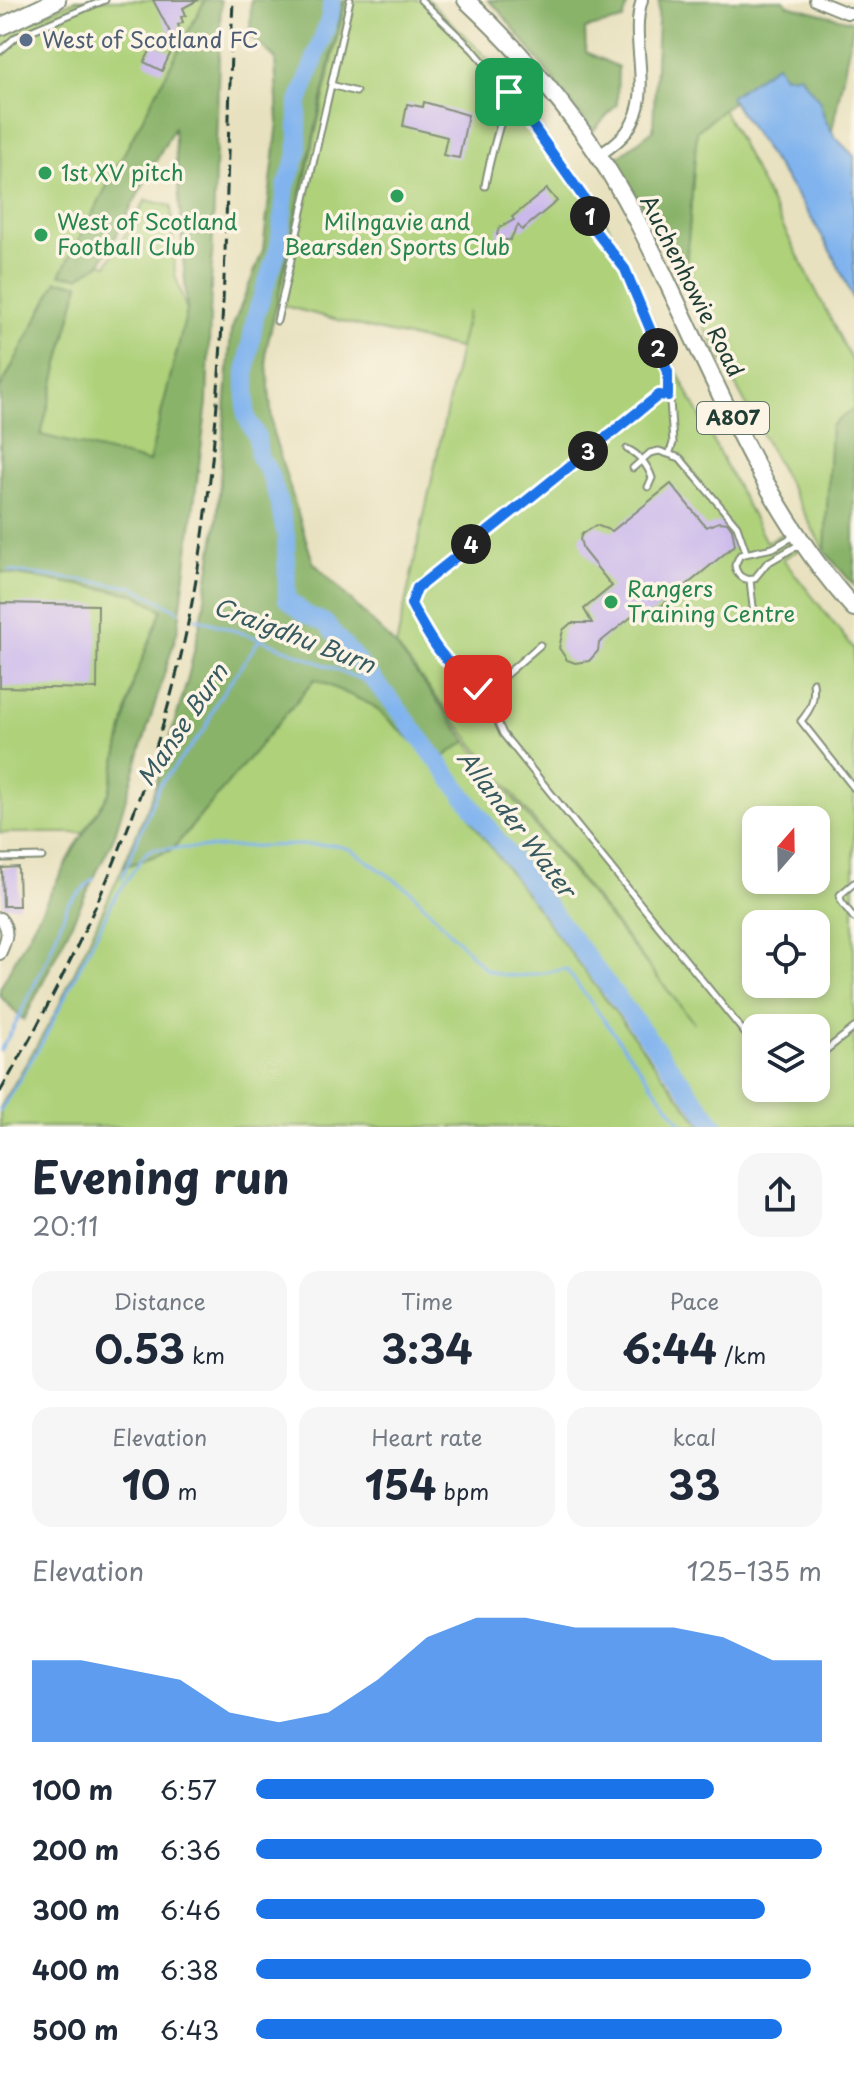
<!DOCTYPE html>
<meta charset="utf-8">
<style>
:root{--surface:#fff;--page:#f6f6f7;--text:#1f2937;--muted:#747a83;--accent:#1a73e8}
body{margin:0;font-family:"Playpen Sans",sans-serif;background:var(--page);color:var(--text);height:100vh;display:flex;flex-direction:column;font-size:30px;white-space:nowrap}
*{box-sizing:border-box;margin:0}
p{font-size:26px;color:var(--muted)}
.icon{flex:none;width:44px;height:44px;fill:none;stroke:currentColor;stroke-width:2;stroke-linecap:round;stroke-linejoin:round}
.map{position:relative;height:1127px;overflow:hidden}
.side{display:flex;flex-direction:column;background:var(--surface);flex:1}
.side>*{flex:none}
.needle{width:52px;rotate:20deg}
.controls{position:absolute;left:742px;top:806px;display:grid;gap:16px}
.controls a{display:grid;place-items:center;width:88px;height:88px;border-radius:16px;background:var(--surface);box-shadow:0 4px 12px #0003;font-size:40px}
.pin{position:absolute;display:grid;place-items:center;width:68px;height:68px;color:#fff;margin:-34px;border-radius:16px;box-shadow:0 4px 12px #0006}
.km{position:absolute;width:40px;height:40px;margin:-20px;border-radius:50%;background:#222;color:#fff;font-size:22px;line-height:40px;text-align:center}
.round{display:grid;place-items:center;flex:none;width:84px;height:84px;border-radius:24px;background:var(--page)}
.summary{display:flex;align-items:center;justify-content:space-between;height:136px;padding:0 32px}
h1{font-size:44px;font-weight:700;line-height:60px}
.metrics{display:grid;grid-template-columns:repeat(3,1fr);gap:12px;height:136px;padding:8px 32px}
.metrics div{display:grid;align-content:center;border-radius:20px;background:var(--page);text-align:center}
.metrics b{font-size:40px;font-weight:700}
.metrics small{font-size:22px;font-weight:400}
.metrics p{font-size:22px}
.chart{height:224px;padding:16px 32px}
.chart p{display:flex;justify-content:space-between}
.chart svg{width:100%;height:144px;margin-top:8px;fill:var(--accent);opacity:.7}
ul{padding:0 32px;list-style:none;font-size:26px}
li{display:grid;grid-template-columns:128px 96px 1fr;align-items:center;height:60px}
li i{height:20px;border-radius:10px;background:var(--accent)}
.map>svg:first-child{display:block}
</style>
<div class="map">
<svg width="854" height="1127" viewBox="0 0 854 1127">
<rect width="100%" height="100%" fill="#fcf5e5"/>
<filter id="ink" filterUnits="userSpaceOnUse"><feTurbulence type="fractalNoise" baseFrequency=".0125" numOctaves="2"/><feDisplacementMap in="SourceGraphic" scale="16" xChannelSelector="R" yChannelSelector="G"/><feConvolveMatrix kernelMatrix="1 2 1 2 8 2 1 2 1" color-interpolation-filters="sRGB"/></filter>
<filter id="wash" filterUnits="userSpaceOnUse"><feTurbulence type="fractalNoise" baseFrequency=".006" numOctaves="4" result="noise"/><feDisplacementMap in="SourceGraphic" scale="32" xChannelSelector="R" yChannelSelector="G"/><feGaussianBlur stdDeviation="1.8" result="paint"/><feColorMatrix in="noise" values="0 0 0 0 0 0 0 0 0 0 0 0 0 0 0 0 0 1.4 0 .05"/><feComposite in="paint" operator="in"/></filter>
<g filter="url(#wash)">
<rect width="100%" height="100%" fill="#e8e1bf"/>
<!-- green -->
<path fill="#aed17a" stroke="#668757" stroke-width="2" fill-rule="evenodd" d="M75,0H205L61,274L79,277L101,263L107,265L146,200L171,206L175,274L187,311L149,463L40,435L79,285L57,282L0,389V35Z
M346,0H429L516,87L509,121L525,105L608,225L679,376L766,542L786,532L797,551L783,559L854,649V1127H705L444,772L475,826L702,1127H0V1108L55,1014L123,867L172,850L315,679L372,705L436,762L467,741L694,1023L396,646L468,311L459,348L376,330L277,304ZM756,820H816V880H756ZM756,924H816V984H756ZM756,1028H816V1088H756Z
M723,109L854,365V408L831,426L825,552L684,289L697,131Z
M0,572L135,594L162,610L134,680L109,793L83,833H0Z"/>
<!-- forest -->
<path fill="#8ab36a" stroke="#54784f" stroke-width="2" d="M205,0H221L207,403L178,629L114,837L24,1020L0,996V988L74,849L109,793L134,680L162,610L135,594L0,572V389L57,281L79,284L41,435L149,462L187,311L174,128L101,263L79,277L60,275Z
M251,0H344L266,351L273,433L313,562L396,646L467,741L436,762L372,705L315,679L172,850L123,867L152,797L187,682L203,611L217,521L231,331L263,250L278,122L275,58L250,36Z
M488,0H629L623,20L585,29L586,52L618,67L617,104L593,131L499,10Z
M659,0H784L788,5L854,22L832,131L765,75L697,131L684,289L658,229L613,161L653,130Z
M854,408V585L825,552L831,426Z"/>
<!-- water -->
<path fill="#81b4ee" stroke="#507891" stroke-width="2" d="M777,64L784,76L799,75L819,100L825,119L835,137L854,156V302C826,228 772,163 730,97Z"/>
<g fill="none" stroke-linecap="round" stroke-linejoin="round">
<!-- stream -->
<path stroke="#81b4ee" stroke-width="3" d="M9,571L133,587L179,611
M196,618L260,639L380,687
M122,878L159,786L205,729L217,701L260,639
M0,1050L12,1031L47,959L68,904L94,878
M0,1111L43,1041L115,897L146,853L152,849L300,845H333L350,849L411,891L485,969C508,982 541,973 566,969L684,1127"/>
<!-- river -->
<path stroke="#81b4ee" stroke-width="18" d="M332,0L330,17L298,105V153L286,186L279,246L255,317L246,372V416L257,437L259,457L269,472L278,499L286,536L287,599L305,614L325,623L398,709L716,1127"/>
</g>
<g id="blocks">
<!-- building -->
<path fill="#cbb9ec" d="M153,0H198L183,8L186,15L181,17L183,22L178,25L182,33L173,38Z
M154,44L171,52L162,71L144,62Z
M424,102L468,115L459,158L443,155L447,137L403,126L407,104L423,107Z
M547,189L557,201L522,230L518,225L510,240H501L497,234L499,228L514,220L512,217Z
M671,484L706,527L719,522L728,523L732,529L735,545L653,613L641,616L635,614L599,643L598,651L589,661L575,663L567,660L559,648L563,630L571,623H592L584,609L612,586L583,550L580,539L582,534L596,525L612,531Z
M0,603L98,605L97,689L0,687Z
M18,867L19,906H3L2,868Z"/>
</g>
</g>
<g filter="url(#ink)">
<use href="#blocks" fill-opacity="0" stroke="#848f7a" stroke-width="2"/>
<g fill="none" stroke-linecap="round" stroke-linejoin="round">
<!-- service casing -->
<g stroke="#848f7a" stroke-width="9">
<path id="service" d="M350,0L331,85L356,92
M421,0L473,50L509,92C501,124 490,154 485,186
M0,51L16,37L105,0
M509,92L561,169L588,204L593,228L625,269L668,372L673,443L670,452
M277,321L331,85
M668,396L659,395L417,588L411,604C432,644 443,661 478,689L494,685L490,705L503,734L756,1047
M627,449C639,454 648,466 652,478L648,487
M633,468L650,453L659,451L680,458L737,526L746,552
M796,535L773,548L740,555L735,565C736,575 743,581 754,579L767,563L802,543
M750,580L753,607L757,614
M813,682C815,699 812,708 801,721L854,788
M494,685L540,645
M0,858L42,857
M854,883L840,895L841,901L854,918
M816,1058L854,1028"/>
</g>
<!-- minor casing -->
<g stroke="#848f7a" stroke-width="14">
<path id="minor" d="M815,0L847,13H854
M598,156C608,149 620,141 627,131C656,94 628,42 642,0
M0,918C11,930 6,941 0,954"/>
</g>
<!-- primary casing -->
<g stroke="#848f7a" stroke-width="20">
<path id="primary" d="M466,0C533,63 595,139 637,221C703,347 757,503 854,608
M0,27L57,0"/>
</g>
<!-- service -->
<use href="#service" stroke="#fff" stroke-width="5"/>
<!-- minor -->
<use href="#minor" stroke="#fff" stroke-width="10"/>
<!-- primary -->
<use href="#primary" stroke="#fff" stroke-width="16"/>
<!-- rail -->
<path stroke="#1f3d34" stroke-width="3" stroke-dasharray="12 6" stroke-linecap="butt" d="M0,1092C84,947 153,792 187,628C229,424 224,207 233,0"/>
</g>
</g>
<g fill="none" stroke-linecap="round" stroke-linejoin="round" filter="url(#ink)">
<!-- route casing -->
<g stroke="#fff" stroke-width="16">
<path id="route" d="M478,689C443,661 432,644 411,604L417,588L659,395L668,396V372L625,269L593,228L588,204L509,92"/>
</g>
<!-- route -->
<use href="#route" stroke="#1a73e8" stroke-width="10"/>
</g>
<!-- markers -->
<circle fill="#5c6f8a" stroke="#fcf5e5" stroke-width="3" cx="26" cy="40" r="8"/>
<g fill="#2e9e5b" stroke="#fcf5e5" stroke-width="3">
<circle cx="45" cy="173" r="8"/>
<circle cx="397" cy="196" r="8"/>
<circle cx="41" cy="235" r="8"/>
<circle cx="611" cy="602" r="8"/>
</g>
<g text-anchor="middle" stroke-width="7" stroke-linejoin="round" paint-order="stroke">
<!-- shield labels -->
<rect fill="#fcf5e5" stroke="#617469" stroke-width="2" x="697" y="402" width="72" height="32" rx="6"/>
<g font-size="20" font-weight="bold" fill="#1f3d34">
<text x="733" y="425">A807</text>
</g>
<!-- service labels -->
<g font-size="22" fill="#4e5e75" stroke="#fcf5e5" text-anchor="start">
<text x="42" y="48">West of Scotland FC</text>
</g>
<!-- leisure labels -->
<g font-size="22" fill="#27864d" stroke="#fcf5e5" text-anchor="start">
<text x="61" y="181">1st XV pitch</text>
<text x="57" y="230">West of Scotland<tspan x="57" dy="25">Football Club</tspan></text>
<text x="397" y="230" text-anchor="middle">Milngavie and<tspan x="397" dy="25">Bearsden Sports Club</tspan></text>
<text x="627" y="597">Rangers<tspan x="627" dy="25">Training Centre</tspan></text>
</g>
<!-- street labels -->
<g font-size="22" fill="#1f3d34" stroke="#fcf5e5">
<text transform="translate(692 286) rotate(63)" y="8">Auchenhowie Road</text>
</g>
<!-- water labels -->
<g font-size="24" font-style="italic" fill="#385b62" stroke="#fcf5e5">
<text transform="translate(294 636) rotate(21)" y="8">Craigdhu Burn</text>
<text transform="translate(183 725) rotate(-56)" y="8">Manse Burn</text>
<text transform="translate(516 824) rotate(53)" y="8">Allander Water</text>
</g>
</g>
</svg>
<div class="controls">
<a><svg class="needle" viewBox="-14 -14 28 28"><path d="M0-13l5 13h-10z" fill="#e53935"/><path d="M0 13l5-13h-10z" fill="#747a83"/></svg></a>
<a><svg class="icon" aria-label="locate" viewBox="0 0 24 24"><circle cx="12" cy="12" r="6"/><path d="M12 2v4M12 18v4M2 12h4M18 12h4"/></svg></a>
<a><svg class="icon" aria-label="layers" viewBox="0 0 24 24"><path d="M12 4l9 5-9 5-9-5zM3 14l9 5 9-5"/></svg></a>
</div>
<div class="pin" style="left:509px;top:92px;background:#1e9e55"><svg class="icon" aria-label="arrive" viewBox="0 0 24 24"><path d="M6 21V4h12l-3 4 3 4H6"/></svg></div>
<div class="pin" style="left:478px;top:689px;background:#d93025"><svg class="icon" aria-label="check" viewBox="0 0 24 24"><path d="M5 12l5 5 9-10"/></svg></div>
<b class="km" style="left:590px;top:216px">1</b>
<b class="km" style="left:658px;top:348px">2</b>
<b class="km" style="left:588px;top:451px">3</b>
<b class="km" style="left:471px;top:544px">4</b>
</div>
<section class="side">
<div class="summary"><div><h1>Evening run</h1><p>20:11</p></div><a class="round"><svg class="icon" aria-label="share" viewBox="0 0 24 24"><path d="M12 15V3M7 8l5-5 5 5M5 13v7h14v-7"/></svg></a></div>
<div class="metrics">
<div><p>Distance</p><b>0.53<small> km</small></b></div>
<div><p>Time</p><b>3:34</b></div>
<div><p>Pace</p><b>6:44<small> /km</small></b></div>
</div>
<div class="metrics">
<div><p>Elevation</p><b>10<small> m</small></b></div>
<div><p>Heart rate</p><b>154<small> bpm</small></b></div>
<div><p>kcal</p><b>33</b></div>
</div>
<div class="chart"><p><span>Elevation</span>125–135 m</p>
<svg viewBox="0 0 160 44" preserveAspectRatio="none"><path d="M0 44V19L10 19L20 22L30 25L40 35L50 38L60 35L70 25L80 12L90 6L100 6L110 9L120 9L130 9L140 12L150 19L160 19V44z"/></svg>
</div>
<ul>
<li><b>100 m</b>6:57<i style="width:81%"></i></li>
<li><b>200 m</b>6:36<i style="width:100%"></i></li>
<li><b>300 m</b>6:46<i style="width:90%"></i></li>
<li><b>400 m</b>6:38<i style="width:98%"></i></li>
<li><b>500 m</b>6:43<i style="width:93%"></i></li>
</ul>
</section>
